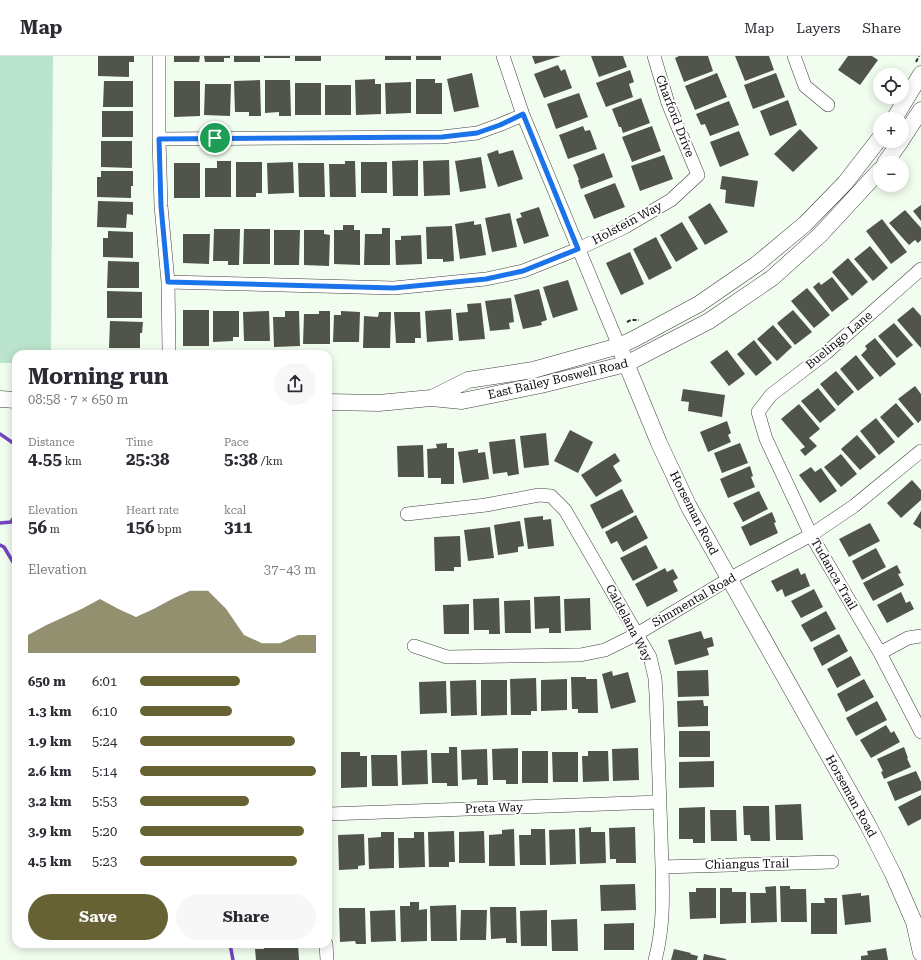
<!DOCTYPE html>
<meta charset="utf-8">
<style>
:root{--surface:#fff;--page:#f7f7f7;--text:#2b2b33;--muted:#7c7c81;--line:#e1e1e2;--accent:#666233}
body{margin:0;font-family:"Roboto Serif",serif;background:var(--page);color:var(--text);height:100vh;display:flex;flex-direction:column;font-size:15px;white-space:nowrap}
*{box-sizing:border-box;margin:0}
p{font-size:13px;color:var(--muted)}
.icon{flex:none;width:22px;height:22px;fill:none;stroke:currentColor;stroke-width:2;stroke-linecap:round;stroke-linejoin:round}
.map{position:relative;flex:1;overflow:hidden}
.details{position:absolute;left:12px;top:294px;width:320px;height:598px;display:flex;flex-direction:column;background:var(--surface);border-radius:12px;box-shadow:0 2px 10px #0003}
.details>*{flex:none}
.buttons{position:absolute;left:873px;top:12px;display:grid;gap:8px}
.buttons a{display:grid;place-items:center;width:36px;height:36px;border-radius:50%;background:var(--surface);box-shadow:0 2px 10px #0003;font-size:20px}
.pin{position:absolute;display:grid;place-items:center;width:34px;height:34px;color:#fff;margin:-17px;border:2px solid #fff;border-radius:50%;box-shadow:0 1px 4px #0007}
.round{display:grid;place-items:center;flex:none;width:42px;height:42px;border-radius:21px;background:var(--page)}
.headline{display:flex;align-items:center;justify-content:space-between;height:68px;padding:0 16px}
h1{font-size:22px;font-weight:700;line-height:30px}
.stats{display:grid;grid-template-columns:repeat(3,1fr);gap:6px;height:68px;padding:4px 16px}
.stats div{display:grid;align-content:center}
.stats b{font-size:17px;font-weight:700}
.stats small{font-size:11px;font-weight:400}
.stats p{font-size:11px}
.chart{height:112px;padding:8px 16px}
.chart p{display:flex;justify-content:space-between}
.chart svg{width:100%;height:72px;margin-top:4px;fill:var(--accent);opacity:.7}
.action{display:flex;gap:8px;margin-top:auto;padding:8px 16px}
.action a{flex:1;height:46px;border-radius:24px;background:var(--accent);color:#fff;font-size:16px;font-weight:700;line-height:46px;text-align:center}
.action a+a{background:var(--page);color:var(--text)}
ul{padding:0 16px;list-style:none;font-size:13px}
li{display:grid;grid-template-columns:64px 48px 1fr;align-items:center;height:30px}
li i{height:10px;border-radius:5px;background:var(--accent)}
header{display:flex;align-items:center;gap:24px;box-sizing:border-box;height:56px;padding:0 20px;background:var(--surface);border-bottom:1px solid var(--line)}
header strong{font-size:19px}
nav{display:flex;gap:22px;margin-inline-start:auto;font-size:14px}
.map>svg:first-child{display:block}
</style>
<header>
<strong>Map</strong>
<nav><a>Map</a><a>Layers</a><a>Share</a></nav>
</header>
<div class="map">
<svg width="921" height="904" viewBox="0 0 921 904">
<rect width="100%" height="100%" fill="#f1fdee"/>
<!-- green -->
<path fill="#bbe4ce" d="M0,0H53L51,298H16V307H0Z"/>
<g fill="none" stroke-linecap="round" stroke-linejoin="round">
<!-- stream -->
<path stroke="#7345c0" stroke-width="3.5" d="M0,378L16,389
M0,467L11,466L16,458
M0,489L4,491L16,511
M230,888L233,904"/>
</g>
<!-- building -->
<path fill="#50544a" d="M98,0H134V6H129V21L98,20Z
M174,0H200L199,6H174Z
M204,0H230V2H224V6H205Z
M234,0H260V6H234Z
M264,0H290V2H264Z
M295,0H321V5H295Z
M385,0H411V4H385Z
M416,0H441V4H416Z
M532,0H561L535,8Z
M591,0H623L627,11L599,21Z
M679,0H708L713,15L684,26L675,2Z
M735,0H769L774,14L745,25Z
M848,0H872L878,4L860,29L838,14Z
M558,9L561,15L565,13L572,32L544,42L534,18Z
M630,14L634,26L629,28L633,41L606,51L596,27Z
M472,17L479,51L454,56L447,23Z
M717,17L727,41L695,54L685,30Z
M776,17L785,41L753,53L744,29Z
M375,23V28H381V58L356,59L355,24Z
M416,23H435V27H442V58H416Z
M260,24L261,60H249V56H235L234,25Z
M265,24H290L291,60H279V56L265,57Z
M104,25H133V51H103Z
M174,25H200V60L174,61Z
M411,26V57L386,58L385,27Z
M295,27H321V59H295Z
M205,28H231L230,60L204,59Z
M325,29H351V59H325Z
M579,37L588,61L556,73L547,48Z
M641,42L650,67L623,77L621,71H619L612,53Z
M788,44L797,69L770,80L760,55Z
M729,45L739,69L710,80L705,68L701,69L696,58Z
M102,55H133V81H102Z
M583,70L585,75L590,74L597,93L568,103L559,79Z
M652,70L661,95L632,106L622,81Z
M800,73L818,92L793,116L774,98Z
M739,75L749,99L720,111L710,86Z
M101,85H132V112L101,111Z
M498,94L499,98L513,94L523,123L498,131L487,98Z
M604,97L613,121L581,133L578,124H579L573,109Z
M664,99L673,123L640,135L631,110Z
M481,101L486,132L460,136L455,105Z
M418,104V140H393L392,105Z
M449,104L450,139L424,140L423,105Z
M217,105H231V141H205V112H217Z
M345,105H355L356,141H330L329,108H345Z
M236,106H262V137H256V141H236Z
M293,106L294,137L268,138L267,107Z
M361,106H387V137H361Z
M174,107H200V142H174Z
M298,107H324L325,141H299Z
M101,115H133V130H131V142L97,141V121H101Z
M722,120L758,125L754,151L725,147L726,134L720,133Z
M615,127L625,151L594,163L584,139Z
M98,145L133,146V159L127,158L126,172L97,171Z
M710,147L728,176L705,189L688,161Z
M921,149V165L913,155Z
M539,151L549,180L524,188L516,163L522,161L520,157Z
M905,154L921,172V184L918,187L915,184L909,189L889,167Z
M510,157L517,191L492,196L485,162Z
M882,163L907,196L891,208L866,175Z
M474,165V169L481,168L486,199L460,203L455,168Z
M682,166L698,193L676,206L660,179Z
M343,169H354V174H360V209L334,208V174H343Z
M452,170L454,205L443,206V203H427L426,171Z
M382,172H390V209H364L365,178H382Z
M214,173H240L239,209H228V205H213Z
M244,173H270V208H243Z
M274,174H300L299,209H274Z
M304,174H324V178L330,179L329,210L304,209Z
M108,175L133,176V202L103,201V182H108Z
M183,178H210L209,208L183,207Z
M421,179L422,208L396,209L395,184H401V180Z
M656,181L672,212L649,224L633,193Z
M870,190L888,212L873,225L854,203Z
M630,196L644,228L621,239L606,207Z
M848,202L868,226L852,240L832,216Z
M108,205L139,206V232H107Z
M832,221L849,243L832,256L813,231L819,226L821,229Z
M568,224L578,254L553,262L543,231Z
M807,232L830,259L814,272L791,245Z
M539,233L547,264L541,266L542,269L523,273L514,239Z
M107,235L142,236V262H107Z
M511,242L514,266L509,267L510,273L490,275L485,245Z
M481,247L485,283L459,285L456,257L468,256L467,248Z
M913,251L921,260V292L897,264Z
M451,253L453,284L427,286L425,255Z
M183,254H209V290H183Z
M793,254L812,276L795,289L777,267Z
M213,255H239V281H233V285L213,286Z
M269,255L270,285H244L243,256Z
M285,255H299L300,290L274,291L273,261H285Z
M319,255H330V288H303L304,258H319Z
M341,255L360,256L359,286H333L334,259H341Z
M379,256H391L390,292H363L364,260L378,261Z
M394,256H420L421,282H415V287H396Z
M110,265L143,266L142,277H140V292H109Z
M894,267L913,289L897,302L878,280Z
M773,269L792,291L777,305L757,283Z
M875,282L896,308L880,321L861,299L867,293L865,290Z
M754,284L772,307L756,320L737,298Z
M727,294L745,318L729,330L710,306Z
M856,299L874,322L858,335L840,313Z
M836,315L854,336L838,350L820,328Z
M915,330L921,338V364L918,367L898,343Z
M818,332L836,354L820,367L801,345Z
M683,333L725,339L722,361L688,355L689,346L681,345Z
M896,347L914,368L898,382L880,361Z
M799,348L820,373L809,382L817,390L805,400L800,394L805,391L781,363Z
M876,362L895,386L879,399L860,375Z
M727,365L731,377L728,379L731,386L708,396L700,376Z
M570,374L593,386L578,417L554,405Z
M546,377L549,409L524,412L520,380Z
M857,379L876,401L860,414L841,393Z
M515,383L519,418L508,420L507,416L493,418L489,386Z
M447,387V392H454V428H441V422H428L427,393L437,392L436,388Z
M740,387L748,407L722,417L714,397Z
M423,389L424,421H398L397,390Z
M478,393V397L485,396L489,423L463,427L458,396Z
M615,397L620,405L613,410L622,425L596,441L581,419Z
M841,398L857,418L841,431L824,411Z
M750,410L753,420L751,421L755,431L728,442L720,423Z
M811,411L815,416L821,412L837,435L820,447L799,419Z
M912,424L921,434V444L901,462L887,447Z
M622,433L634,456L602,473L590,449Z
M759,435L768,453L743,466L733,447Z
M921,455V473L913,468Z
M772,456L776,466L774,467L778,477L750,490L741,471Z
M636,459L648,482L623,496L617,485L611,488L605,476Z
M543,460V464L551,463L554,490L528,493L524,462Z
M520,465L524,490L518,491V496L498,499L494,469Z
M870,467L880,485L849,501L839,483Z
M490,471L494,502L468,505L464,474Z
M460,480L461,511H454V515H435L434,481Z
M646,489L658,512L633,525L620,502Z
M876,492L886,511L862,524L852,505Z
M897,509L901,517L898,518L904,529L873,545L863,527Z
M665,512L667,516L673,513L678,522L673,525L678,535L647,551L635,528Z
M798,512L801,519L805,517L810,530L785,541L782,533L777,536L771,525Z
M814,533L823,551L801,562L791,545Z
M901,536L906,547L910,545L914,553L887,567L877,549Z
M560,540L561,577H549V572L535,573L534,541Z
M499,542L500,578H489V574H474L473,543Z
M590,542L591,574L565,575L564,543Z
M530,544L531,577H505L504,545Z
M469,548V578H444L443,549Z
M826,555L836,573L811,586L801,569Z
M701,575L704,583L712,581L714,590L707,592L709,599L675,609L668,584Z
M839,578L848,595L822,610L813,592Z
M851,600L861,619L837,632L827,613Z
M708,614L709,640L678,641L677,615Z
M612,615L613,620L628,616L636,646L611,653L602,618Z
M571,621H586V623H597L598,657H578V653H572Z
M536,622L537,655H531V659H511L510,623Z
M567,623V654L541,655V624Z
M864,623L874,641L846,656L837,638Z
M476,624L477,659L451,660L450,625Z
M481,624H507V659L481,660Z
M446,625L447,657L420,658L419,626Z
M703,644L704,650H708V670L678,671L677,645Z
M877,645L887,664L856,680L846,662Z
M886,669L891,677L894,675L900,686L871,702L860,684Z
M679,675H710V701H679Z
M449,691H457L458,730H447V727H432L431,697H449Z
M904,691L908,702H907L911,711L884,723L881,716L883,715L877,703Z
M518,692V728H506V724H493L492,693Z
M638,692L639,724L613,725L612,693Z
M487,693L488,729H477V723L462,724L461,694Z
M427,694L428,728L402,729L401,695Z
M522,695H548V727H522Z
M588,695H608L609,725L583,726L582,700H588Z
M341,696H360V700H367V731L341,732Z
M552,696H578V726H553Z
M371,699H397L398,730H372Z
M714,705V731L679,732V706Z
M916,715L921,726V734L895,745L887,726Z
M921,739V763L908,770L898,751Z
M801,748L803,784H776L775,749Z
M743,750H769L770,785H751L750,779H744Z
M705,751V787H693V783H679V752Z
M710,754H736L737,785H711Z
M591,771V776H605L606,807L580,808L579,772Z
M635,771L636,807H616V803H610L609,772Z
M514,773L515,810H489V779L502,778V774Z
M531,773H545L546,809H520L519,779H531Z
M575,773L576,808L550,809L549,774Z
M454,775L455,806H449V811H429L428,776Z
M484,775L485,807H459V776Z
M381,776H394V812L369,813L368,782L381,781Z
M414,776H424L425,811L399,812L398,782H414Z
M364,778L365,809L358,810V813L339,814L338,779Z
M635,828L636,854L601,855L600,829Z
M776,830L777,866L751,867L750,837H766L765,831Z
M780,830H790V833H806L807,866H781Z
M696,832H716V862L690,863L689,836H696Z
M720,832H732V836H746V867L720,868Z
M861,837V840L869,839L871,866L845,869L842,839Z
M824,842H837V878H811V847H825Z
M410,846H419V854L427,853V885L401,886L400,850H410Z
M456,849L457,885H431L430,850Z
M490,851H516L517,887H506V882L491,883Z
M339,852H365L366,888H356L355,885L340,886Z
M395,854L396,885L371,886L370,855Z
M461,854H487L486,884H460Z
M547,854V890H521L520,855Z
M577,863L578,895H552L551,864Z
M634,867V894H604V868Z
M263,888H298L299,904H256L255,893H264Z
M886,892L888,904H861V900L868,899L867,895Z
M674,893L691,897L690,898L698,900L697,904H671Z
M704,898L726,903V904H703Z"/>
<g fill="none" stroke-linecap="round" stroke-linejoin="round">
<!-- minor casing -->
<g stroke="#3f3f3f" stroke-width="14">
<path id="minor" d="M159,0V83L161,150L168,226L169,294
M503,0L523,59L619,290
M794,0L805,30L828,49
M159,83L442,81L477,77L499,69L523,59
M921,213L826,297L771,339L758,356L766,383L811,479L880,597L921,676
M168,226L394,232L486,223L523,215L578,193L625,171L671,144L698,119L668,47L654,0
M407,458L486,449L539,439L551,440L565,454L650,601L655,622L656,638C658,685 659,733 661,780C662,822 666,864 655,904
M414,590L447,601L580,599L605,594L637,578L729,523L811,479L854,450L921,395
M880,597L908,582L921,580
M328,758L660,746
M662,811L832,806
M326,888L327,904"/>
</g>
<!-- tertiary casing -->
<g stroke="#3f3f3f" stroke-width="17">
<path id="tertiary" d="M894,63L921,18
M902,83L921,54
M885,107L901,85
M619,290L659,387L689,451L868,769L893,818L904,843L914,866L921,897
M432,342L468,324L533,314L619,290L634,283L699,248L757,208L805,168L845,127L880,82
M0,343L16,344
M328,346L379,347L431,342L462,345L541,329L626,308L709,265L772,222L820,179L880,114"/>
</g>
<!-- path -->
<path stroke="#2e2e2e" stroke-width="2" stroke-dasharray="4 2" stroke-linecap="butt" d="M916,6L919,0
M875,70L880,62
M627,266L631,264H639"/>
<!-- minor -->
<use href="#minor" stroke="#fff" stroke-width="13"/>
<!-- tertiary -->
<use href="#tertiary" stroke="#fff" stroke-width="16"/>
</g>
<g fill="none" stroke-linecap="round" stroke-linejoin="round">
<!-- route casing -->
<g stroke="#fff" stroke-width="8">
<path id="route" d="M523,58L578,193L523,215L486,223L394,232L168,226L161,150L159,83L442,81L477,77L500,69Z"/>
</g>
<!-- route -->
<use href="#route" stroke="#1a73e8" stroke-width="5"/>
</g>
<g text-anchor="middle" stroke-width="4" stroke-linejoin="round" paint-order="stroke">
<!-- street labels -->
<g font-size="12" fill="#0c0c0c" stroke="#fff">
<text transform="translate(675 60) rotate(69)" y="4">Charford Drive</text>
<text transform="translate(627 167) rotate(-28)" y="4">Holstein Way</text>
<text transform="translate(839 284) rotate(-40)" y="4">Buelingo Lane</text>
<text transform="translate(558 323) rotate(-13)" y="4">East Bailey Boswell Road</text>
<text transform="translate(694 457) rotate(63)" y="4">Horseman Road</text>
<text transform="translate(834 518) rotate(60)" y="4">Tudanca Trail</text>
<text transform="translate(694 544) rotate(-30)" y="4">Simmental Road</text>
<text transform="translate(629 567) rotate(62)" y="4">Caldelana Way</text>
<text transform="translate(851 740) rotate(61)" y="4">Horseman Road</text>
<text transform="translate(494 752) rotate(-2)" y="4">Preta Way</text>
<text transform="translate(747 808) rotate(-1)" y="4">Chiangus Trail</text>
</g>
</g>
</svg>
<div class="buttons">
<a><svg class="icon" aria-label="locate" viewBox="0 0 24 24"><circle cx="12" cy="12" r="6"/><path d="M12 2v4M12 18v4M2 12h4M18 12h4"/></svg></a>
<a>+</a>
<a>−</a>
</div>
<div class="pin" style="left:215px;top:82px;background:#1e9e55"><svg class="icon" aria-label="arrive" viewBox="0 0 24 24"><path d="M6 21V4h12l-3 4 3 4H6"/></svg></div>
<section class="details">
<div class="headline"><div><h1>Morning run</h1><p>08:58 · 7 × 650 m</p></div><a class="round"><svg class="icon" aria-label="share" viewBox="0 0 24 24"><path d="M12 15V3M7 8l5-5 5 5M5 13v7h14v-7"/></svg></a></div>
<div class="stats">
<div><p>Distance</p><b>4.55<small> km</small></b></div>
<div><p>Time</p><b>25:38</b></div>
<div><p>Pace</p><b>5:38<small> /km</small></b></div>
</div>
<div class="stats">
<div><p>Elevation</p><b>56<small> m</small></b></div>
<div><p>Heart rate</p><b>156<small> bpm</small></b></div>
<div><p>kcal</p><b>311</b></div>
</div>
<div class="chart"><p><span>Elevation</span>37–43 m</p>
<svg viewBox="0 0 160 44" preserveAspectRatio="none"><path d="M0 44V33L10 27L20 22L30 17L40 11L50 17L60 22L70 17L80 11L90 6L100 6L110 17L120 33L130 38L140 38L150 33L160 33V44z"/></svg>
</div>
<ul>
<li><b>650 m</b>6:01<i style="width:57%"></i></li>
<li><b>1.3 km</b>6:10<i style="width:52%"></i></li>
<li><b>1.9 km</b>5:24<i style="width:88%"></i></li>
<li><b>2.6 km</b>5:14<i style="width:100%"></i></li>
<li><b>3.2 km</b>5:53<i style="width:62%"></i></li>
<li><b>3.9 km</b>5:20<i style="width:93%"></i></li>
<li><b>4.5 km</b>5:23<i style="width:89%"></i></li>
</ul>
<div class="action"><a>Save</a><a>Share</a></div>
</section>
</div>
